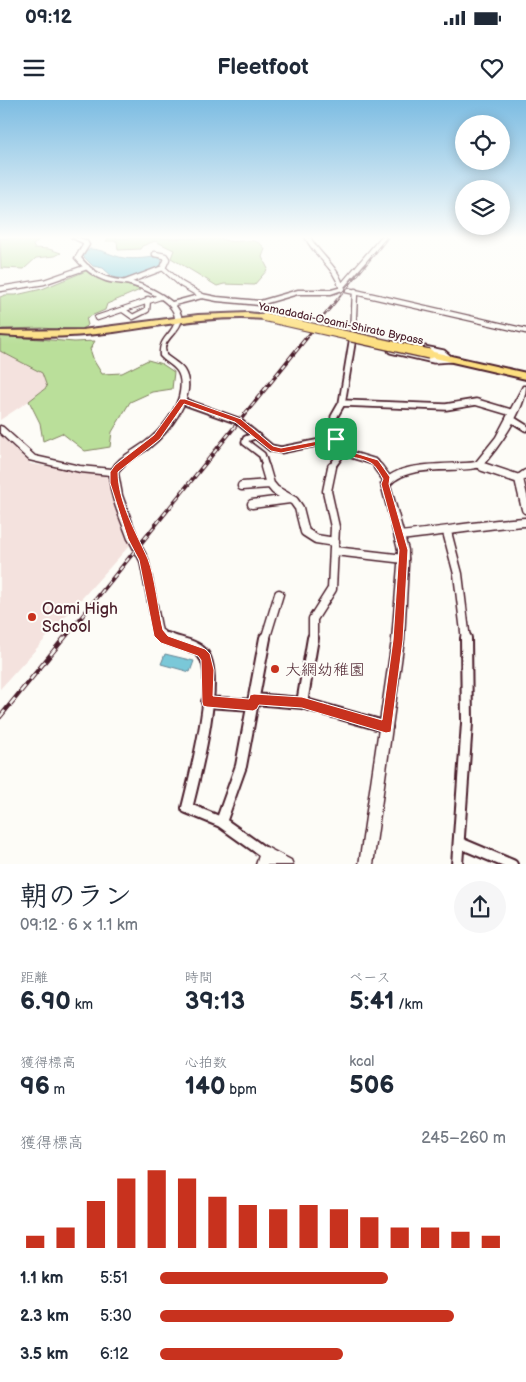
<!DOCTYPE html>
<html lang="ja">
<meta charset="utf-8">
<style>
:root{--surface:#fff;--page:#f6f6f7;--text:#1f2937;--muted:#747a83;--accent:#c8321e}
body{margin:0;font-family:"Balsamiq Sans","Klee One",sans-serif;background:var(--page);color:var(--text);height:100vh;display:flex;flex-direction:column;font-size:19px;white-space:nowrap}
*{box-sizing:border-box;margin:0}
p{font-size:16px;color:var(--muted)}
.icon{flex:none;width:28px;height:28px;fill:none;stroke:currentColor;stroke-width:2;stroke-linecap:round;stroke-linejoin:round}
.map{position:relative;height:764px;overflow:hidden}
.details{display:flex;flex-direction:column;background:var(--surface);flex:1}
.details>*{flex:none}
.fabs{position:absolute;left:455px;top:15px;display:grid;gap:10px}
.fabs a{display:grid;place-items:center;width:55px;height:55px;border-radius:50%;background:var(--surface);box-shadow:0 2px 12px #0003;font-size:25px}
.pin{position:absolute;display:grid;place-items:center;width:42px;height:42px;color:#fff;margin:-21px;border-radius:10px;box-shadow:0 2px 8px #0006}
.round{display:grid;place-items:center;flex:none;width:52px;height:52px;border-radius:26px;background:var(--page)}
.headline{display:flex;align-items:center;justify-content:space-between;height:85px;padding:0 20px}
h1{font-size:28px;font-weight:700;line-height:38px}
.figures{display:grid;grid-template-columns:repeat(3,1fr);gap:8px;height:85px;padding:5px 20px}
.figures div{display:grid;align-content:center}
.figures b{font-size:25px;font-weight:700}
.figures small{font-size:14px;font-weight:400}
.figures p{font-size:14px}
.chart{height:140px;padding:10px 20px}
.chart p{display:flex;justify-content:space-between}
.chart svg{width:100%;height:90px;margin-top:5px;stroke:var(--accent);stroke-width:6}
ul{padding:0 20px;list-style:none;font-size:16px}
li{display:grid;grid-template-columns:80px 60px 1fr;align-items:center;height:38px}
li i{height:12px;border-radius:6px;background:var(--accent)}
.status{display:flex;justify-content:space-between;align-items:center;height:35px;padding:0 25px;background:var(--surface);direction:ltr}
.status svg{height:14px;fill:currentColor}
header{display:flex;justify-content:space-between;align-items:center;height:65px;padding:0 20px;background:var(--surface);font-size:22px;font-weight:700}
.map>svg:first-child{display:block}
</style>
<div class="status"><b>09:12</b><svg viewBox="0 0 49 12"><path d="M0 12V9h3v3zM5 12V6h3v6zM10 12V3h3v9zM15 12V0h3v12zM26 1h20v11H26zM47 4h2v5h-2z"/></svg></div>
<header><svg class="icon" aria-label="menu" viewBox="0 0 24 24"><path d="M4 6h16M4 12h16M4 18h16"/></svg>Fleetfoot<svg class="icon" aria-label="heart" viewBox="0 0 24 24"><path d="M12 20l-8-8c-3-5 5-10 8-4 3-6 11-1 8 4z"/></svg></header>
<div class="map">
<svg width="526" height="765" viewBox="0 0 526 765">
<rect width="100%" height="100%" fill="#fdfcf7"/>
<filter id="ink" filterUnits="userSpaceOnUse"><feTurbulence type="fractalNoise" baseFrequency=".02" numOctaves="2"/><feDisplacementMap in="SourceGraphic" scale="10" xChannelSelector="R" yChannelSelector="G"/><feConvolveMatrix kernelMatrix="1 2 1 2 8 2 1 2 1" color-interpolation-filters="sRGB"/></filter>
<g filter="url(#ink)">
<!-- built -->
<path fill="#f4e2de" d="M0,251L42,273L47,287L29,301L0,320Z
M0,335L31,364L102,374L109,379L130,445L0,589Z"/>
<!-- green -->
<path fill="#badf9a" stroke="#827f62" d="M0,138H41L33,145L34,148L49,149L61,153L55,156L36,158L24,169L1,168Z
M108,138H221C234,148 255,132 265,149L262,157L268,169L254,185L224,184L217,186L171,158L174,150L155,141L142,146L140,149L118,150L117,141H106Z
M86,171L107,182L129,185L140,190L107,204L105,210L86,218L88,225L78,231L42,228L2,229L5,236L74,242L95,241L90,249L94,261L102,274L122,273L148,260L162,264L174,272L172,289L152,292L130,302L112,332L110,347L85,351L62,333L43,341L40,323L29,301L47,287L42,273L0,251V197L5,195H16L42,189Z"/>
<!-- water -->
<path fill="#7ac8d8" stroke="#678493" d="M90,149C102,149 112,156 124,158C136,160 148,157 160,157L162,159L161,167L125,179L113,177L103,168L93,166L82,155Z
M165,554L194,561L190,572L161,564Z"/>
<g fill="none" stroke-linecap="round" stroke-linejoin="round">
<!-- minor-far3 casing -->
<g stroke="#4a1f2b" stroke-width="7">
<path id="minor-far3" d="M308,138C318,157 337,167 342,189L526,231
M163,168L181,184L202,196
M126,182L163,168L167,159L165,156L155,154
M342,186L383,138
M0,189L44,182L87,167
M123,210L133,217L147,210L148,199
M97,218L160,197
M353,238L355,191"/>
</g>
<!-- minor-far2 casing -->
<g stroke="#4a1f2b" stroke-width="9">
<path id="minor-far2" d="M353,237L342,303L334,317L336,339L344,350L352,355L375,362L379,368
M391,250L434,260L450,259L443,253L424,249
M182,301L238,321L271,348L281,350L336,339
M342,303L446,307L476,302L513,313
M510,318L526,328
M254,336L246,339L245,342L262,355L266,368
M478,365L487,368
M331,368L344,350"/>
</g>
<!-- minor-far1 casing -->
<g stroke="#4a1f2b" stroke-width="11">
<path id="minor-far1" d="M265,367L270,384L275,390L294,401L299,408L305,432L316,439L335,442
M378,367L387,379
M483,367L519,379
M519,379L526,409
M519,379L526,374
M242,386L270,384
M252,404L290,399
M447,432L458,474L466,540
M399,436C442,432 483,424 526,422
M133,439L144,460L158,532L169,540
M335,451L404,459
M265,540L279,494
M313,540V519L332,489L335,427L327,391L332,367"/>
</g>
<!-- minor casing -->
<g stroke="#4a1f2b" stroke-width="14">
<path id="minor" d="M167,538C177,543 194,544 202,553C222,573 194,680 187,708L221,722L266,754
M254,599L302,603L387,627
M207,602L253,605
M302,603L313,538
M221,722L241,666L265,538
M460,743L512,765
M457,765L467,623L466,538"/>
</g>
<!-- tertiary casing -->
<g stroke="#4a1f2b" stroke-width="3">
<path id="tertiary" d="M72,138H80L87,141L89,145L81,158C88,167 99,175 110,178C116,180 123,180 130,181C145,185 160,192 172,202L202,194L217,197L260,201L298,190H331L342,187L345,189L331,194H298L260,205L217,201L202,198L175,205C193,226 168,233 165,247C165,250 166,253 166,255C172,260 180,264 184,270C200,296 167,334 148,349C138,356 124,361 118,373L122,395L138,439L136,442L133,443L130,442L128,439C121,419 109,396 110,375L80,372L29,360L0,333V326L3,327L35,356L80,366L112,369C118,358 128,354 138,347C156,336 173,317 179,297C181,289 182,278 177,271C173,265 165,262 160,256C158,236 175,234 175,218C174,200 140,187 126,184C119,183 113,183 106,181C94,177 83,168 75,158L83,145V143Z
M523,286H526C526,309 497,350 481,367C455,374 409,363 390,385L408,450V465L404,540L373,765H359L392,540L398,465V450L381,384C398,359 448,366 476,362L496,337Z
M266,747L291,760L293,765H256L261,749Z"/>
</g>
<!-- primary casing -->
<g stroke="#4a1f2b" stroke-width="4">
<path id="primary" d="M248,213L265,215L269,217L265,219C214,215 164,225 114,232C76,237 38,238 0,235V231L82,230L198,215Z
M429,251L526,273V279L426,256L425,254Z"/>
</g>
<!-- minor-far3 -->
<use href="#minor-far3" stroke="#fdfcf7" stroke-width="4.5"/>
<!-- minor-far2 -->
<use href="#minor-far2" stroke="#fdfcf7" stroke-width="5.5"/>
<!-- minor-far1 -->
<use href="#minor-far1" stroke="#fdfcf7" stroke-width="8"/>
<!-- minor -->
<use href="#minor" stroke="#fdfcf7" stroke-width="10"/>
<!-- tertiary -->
<use href="#tertiary" fill="#fdfcf7" fill-rule="evenodd"/>
<!-- primary -->
<use href="#primary" fill="#fddf80" fill-rule="evenodd"/>
<!-- rail-far2 casing -->
<g stroke="#4a1f2b" stroke-width="2.5">
<path id="rail-far2" d="M306,238L387,138"/>
</g>
<!-- rail-far1 casing -->
<g stroke="#4a1f2b" stroke-width="4">
<path id="rail-far1" d="M63,540L307,237"/>
</g>
<!-- rail casing -->
<g stroke="#4a1f2b" stroke-width="4.5">
<path id="rail" d="M0,617L64,538"/>
</g>
<!-- rail-far2 -->
<use href="#rail-far2" stroke="#fdfcf7" stroke-width="1" stroke-dasharray="4" stroke-linecap="butt"/>
<!-- rail-far1 -->
<use href="#rail-far1" stroke="#fdfcf7" stroke-width="2" stroke-dasharray="5" stroke-linecap="butt"/>
<!-- rail -->
<use href="#rail" stroke="#fdfcf7" stroke-width="2.5" stroke-dasharray="8" stroke-linecap="butt"/>
<!-- primary-bridge-far1 casing -->
<g stroke="#4a1f2b" stroke-width="10" stroke-linecap="butt">
<path id="primary-bridge-far1" d="M265,217L358,238"/>
</g>
<!-- primary-bridge casing -->
<g stroke="#4a1f2b" stroke-width="12" stroke-linecap="butt">
<path id="primary-bridge" d="M352,237L429,254"/>
</g>
<!-- primary-bridge-far1 -->
<use href="#primary-bridge-far1" stroke="#fddf80" stroke-width="8"/>
<!-- primary-bridge -->
<use href="#primary-bridge" stroke="#fddf80" stroke-width="9"/>
</g>
</g>
<!-- sky -->
<linearGradient id="sky" x2="0" y2="1"><stop stop-color="#7cbce2"/><stop offset="0.56" stop-color="#fefefb"/><stop offset="1" stop-color="#fefefb" stop-opacity="0"/></linearGradient>
<rect width="526" height="245" fill="url(#sky)"/>
<!-- route -->
<path fill="#c8321e" stroke="#fff" fill-rule="evenodd" d="M180,299H185L241,319L273,346L281,348L339,337L346,348L355,353L378,360L390,377L389,384L408,450L403,540L391,632L386,633L302,608L259,605L257,609L253,611L207,607L203,606L202,602L201,560L198,556L161,543L154,536L139,460L128,439L110,383V372L115,365L154,335ZM184,304L235,322L271,351L281,353L334,342C347,362 354,354 371,363C376,366 380,374 383,379L381,384L399,450L393,540L382,620L302,597L254,594L250,595L249,599L213,596L214,570L210,554L205,549L168,536L163,530C158,509 155,477 148,459C136,432 118,402 118,372L160,339Z"/>
<!-- markers -->
<g fill="#c8321e" stroke="#fdfcf7" stroke-width="2">
<circle cx="32" cy="517" r="5"/>
<circle cx="275" cy="569" r="5"/>
</g>
<g text-anchor="middle" stroke-width="4" stroke-linejoin="round" paint-order="stroke">
<!-- far-street labels -->
<g font-size="11" fill="#4a1f2b" stroke="#fdfcf7">
<text transform="translate(341 223) rotate(12)" y="4">Yamadadai-Ooami-Shirato Bypass</text>
</g>
<!-- near-poi labels -->
<g font-size="16" fill="#4a1f2b" stroke="#fdfcf7" text-anchor="start">
<text x="42" y="514">Oami High<tspan x="42" dy="18">School</tspan></text>
<text x="285" y="575">大網幼稚園</text>
</g>
</g>
</svg>
<div class="fabs">
<a><svg class="icon" aria-label="locate" viewBox="0 0 24 24"><circle cx="12" cy="12" r="6"/><path d="M12 2v4M12 18v4M2 12h4M18 12h4"/></svg></a>
<a><svg class="icon" aria-label="layers" viewBox="0 0 24 24"><path d="M12 4l9 5-9 5-9-5zM3 14l9 5 9-5"/></svg></a>
</div>
<div class="pin" style="left:336px;top:339px;background:#1e9e55"><svg class="icon" aria-label="arrive" viewBox="0 0 24 24"><path d="M6 21V4h12l-3 4 3 4H6"/></svg></div>
</div>
<section class="details">
<div class="headline"><div><h1>朝のラン</h1><p>09:12 · 6 × 1.1 km</p></div><a class="round"><svg class="icon" aria-label="share" viewBox="0 0 24 24"><path d="M12 15V3M7 8l5-5 5 5M5 13v7h14v-7"/></svg></a></div>
<div class="figures">
<div><p>距離</p><b>6.90<small> km</small></b></div>
<div><p>時間</p><b>39:13</b></div>
<div><p>ペース</p><b>5:41<small> /km</small></b></div>
</div>
<div class="figures">
<div><p>獲得標高</p><b>96<small> m</small></b></div>
<div><p>心拍数</p><b>140<small> bpm</small></b></div>
<div><p>kcal</p><b>506</b></div>
</div>
<div class="chart"><p><span>獲得標高</span>245–260 m</p>
<svg viewBox="0 0 160 44" preserveAspectRatio="none"><path d="M5 44V38M15 44V34M25 44V21M35 44V10M45 44V6M55 44V10M65 44V19M75 44V23M85 44V25M95 44V23M105 44V25M115 44V29M125 44V34M135 44V34M145 44V36M155 44V38"/></svg>
</div>
<ul>
<li><b>1.1 km</b>5:51<i style="width:66%"></i></li>
<li><b>2.3 km</b>5:30<i style="width:85%"></i></li>
<li><b>3.5 km</b>6:12<i style="width:53%"></i></li>
</ul>
</section>
